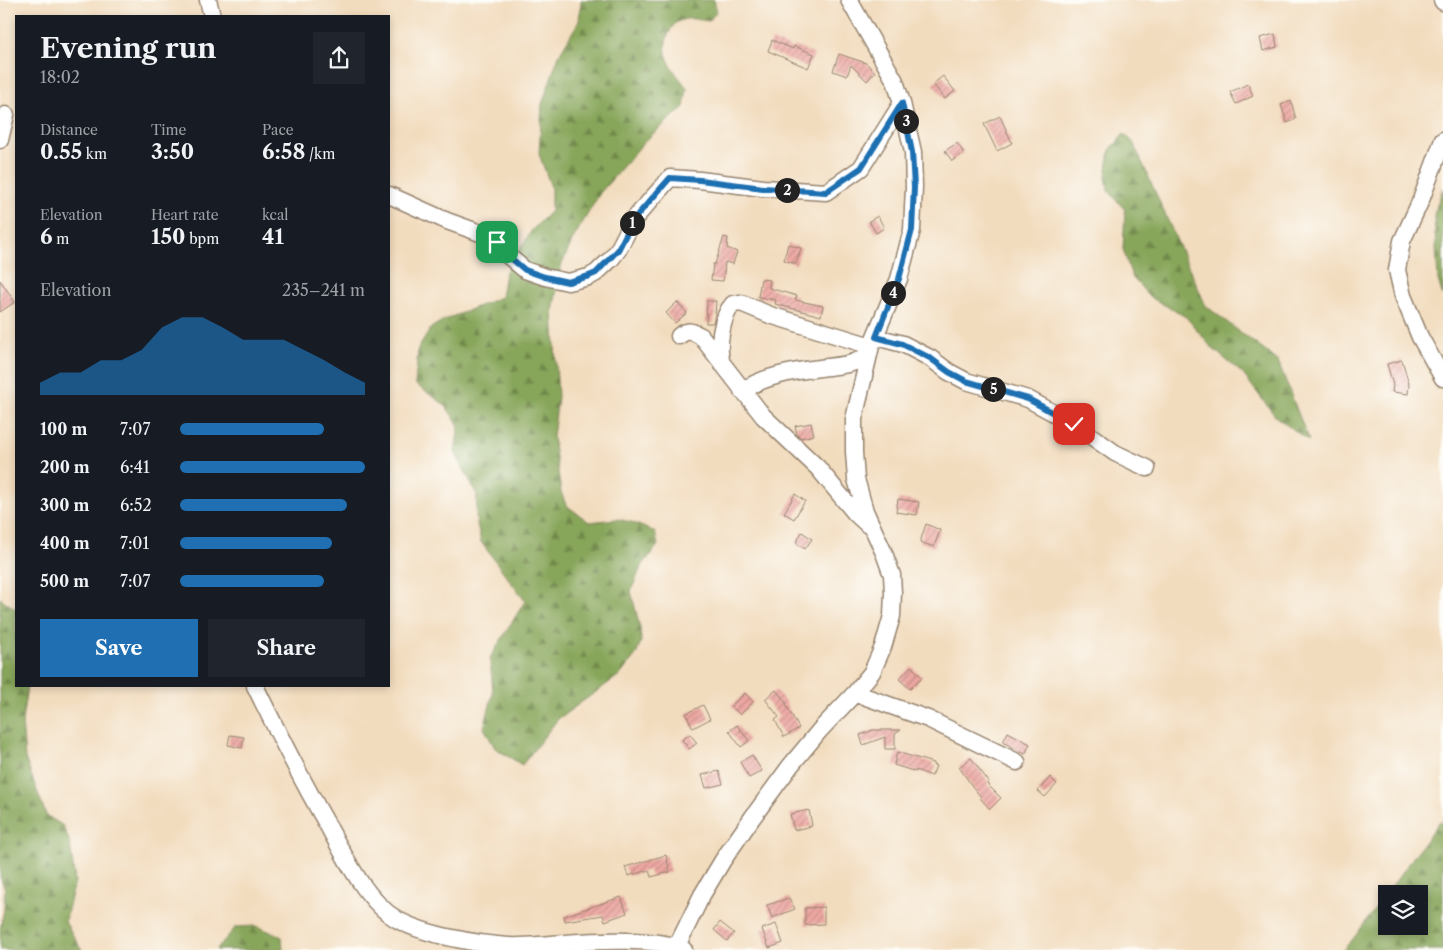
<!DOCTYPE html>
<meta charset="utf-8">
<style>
:root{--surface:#171b24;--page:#20242c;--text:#f1f3f6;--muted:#9ea1a6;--accent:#1f6fb2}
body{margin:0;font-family:"Libre Caslon Text",serif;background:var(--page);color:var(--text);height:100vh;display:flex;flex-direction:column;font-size:19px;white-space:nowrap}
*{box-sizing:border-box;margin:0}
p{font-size:16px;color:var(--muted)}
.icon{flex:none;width:28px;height:28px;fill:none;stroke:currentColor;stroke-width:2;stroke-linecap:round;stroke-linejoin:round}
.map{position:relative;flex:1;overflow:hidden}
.details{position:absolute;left:15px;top:15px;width:375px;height:672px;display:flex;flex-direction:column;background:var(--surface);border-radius:0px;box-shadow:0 2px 8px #0003}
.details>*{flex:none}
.controls{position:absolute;left:1378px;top:885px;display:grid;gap:10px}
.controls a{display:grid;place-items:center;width:50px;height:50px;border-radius:0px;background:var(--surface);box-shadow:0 2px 8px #0003;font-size:25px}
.pin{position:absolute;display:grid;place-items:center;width:42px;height:42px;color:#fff;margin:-21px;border-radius:10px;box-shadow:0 2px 8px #0006}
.km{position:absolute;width:25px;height:25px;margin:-12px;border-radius:50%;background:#222;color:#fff;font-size:14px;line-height:25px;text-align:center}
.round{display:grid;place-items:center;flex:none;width:52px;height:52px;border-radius:0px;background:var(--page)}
.overview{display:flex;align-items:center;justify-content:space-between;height:85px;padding:0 25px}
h1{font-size:28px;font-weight:700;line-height:38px}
.figures{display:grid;grid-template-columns:repeat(3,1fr);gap:8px;height:85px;padding:5px 25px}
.figures div{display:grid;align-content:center}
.figures b{font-size:21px;font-weight:700}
.figures small{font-size:14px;font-weight:400}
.figures p{font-size:14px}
.chart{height:140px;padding:10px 25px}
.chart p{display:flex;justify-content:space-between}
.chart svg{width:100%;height:90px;margin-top:5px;fill:var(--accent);opacity:.7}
.primary-button{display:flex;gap:10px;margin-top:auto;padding:10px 25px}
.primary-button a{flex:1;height:58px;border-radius:0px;background:var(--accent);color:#fff;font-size:20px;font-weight:700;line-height:58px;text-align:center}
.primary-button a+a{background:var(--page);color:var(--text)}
ul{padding:0 25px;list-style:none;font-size:16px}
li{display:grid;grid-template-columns:80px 60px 1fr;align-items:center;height:38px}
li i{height:12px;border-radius:6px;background:var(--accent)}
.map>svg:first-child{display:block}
</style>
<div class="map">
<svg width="1443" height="950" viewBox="0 0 1443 950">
<defs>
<pattern id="forest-firs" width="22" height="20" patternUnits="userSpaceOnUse" patternTransform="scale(1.25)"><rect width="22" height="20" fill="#87a65a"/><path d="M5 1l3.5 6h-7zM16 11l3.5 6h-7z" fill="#70874a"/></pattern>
<pattern id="building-hatch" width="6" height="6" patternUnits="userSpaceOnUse" patternTransform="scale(1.25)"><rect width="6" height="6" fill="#eea8a3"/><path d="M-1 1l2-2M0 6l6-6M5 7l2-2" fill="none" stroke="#c28984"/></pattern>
</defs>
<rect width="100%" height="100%" fill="#fdfcf7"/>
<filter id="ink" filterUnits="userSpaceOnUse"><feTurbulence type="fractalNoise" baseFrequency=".02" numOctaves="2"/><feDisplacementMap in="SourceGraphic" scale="10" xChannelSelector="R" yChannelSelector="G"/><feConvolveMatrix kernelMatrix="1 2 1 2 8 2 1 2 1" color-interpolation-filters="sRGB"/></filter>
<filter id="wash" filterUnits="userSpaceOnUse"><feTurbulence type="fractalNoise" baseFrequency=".0096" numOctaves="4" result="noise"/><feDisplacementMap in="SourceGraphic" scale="20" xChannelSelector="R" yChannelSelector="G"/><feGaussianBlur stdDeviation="1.12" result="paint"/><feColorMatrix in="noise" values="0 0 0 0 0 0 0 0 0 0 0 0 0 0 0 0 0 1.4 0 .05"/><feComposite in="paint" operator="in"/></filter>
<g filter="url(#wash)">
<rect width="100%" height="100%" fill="#f2dcbe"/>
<!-- forest -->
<path fill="url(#forest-firs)" stroke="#61683c" d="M581,0H714L717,11L709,21C701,20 689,17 682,20C675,22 672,27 669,33C658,54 675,72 687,88L684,107L645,141L600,193L573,239L561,266L553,312L558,397L553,437L561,492L566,505L589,522L617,519L631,522L655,532L658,545L641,567L631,591L640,628L641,641L637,653L621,674L558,719L522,765L495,748L484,728L493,693L490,658L525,601L481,542L476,519L477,495L455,452L459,426L445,405L415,384L418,349L431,328L442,321L501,297L505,273L532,230L551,211V187L539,154L542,104L559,55L579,21Z
M1124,134L1133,142L1206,306L1278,361L1309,441L1276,417L1243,374L1212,348L1186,317L1150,297L1132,277L1123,249L1125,210L1108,190L1106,176L1110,150Z
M1443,188V297L1438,280L1434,214Z
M0,598L16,609V686H27L22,721L25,758L46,815L63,826L70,843L75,881L65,922L82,950H0V930L4,910L5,889L0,877Z
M1440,821L1443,824V950H1343L1353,939L1386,894V926H1419V894H1386Z
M257,926L282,937L283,950H216L236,927Z"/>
<g id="blocks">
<!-- building -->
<path fill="url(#building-hatch)" d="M1275,34L1277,47L1263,51L1260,38Z
M772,40L793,49L794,46L814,54L808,68L768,51Z
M839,54L866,63L875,72L867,81L851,65L847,76L833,71Z
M943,76L955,91L945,99L933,84Z
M1248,84L1253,96L1236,104L1230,92Z
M1291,101L1296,119L1287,123L1281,105Z
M1000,116L1012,143L997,151L984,124Z
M957,143L964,153L952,161L945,151Z
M878,216L884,228L876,233L869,221Z
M724,237L728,238L727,248L737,252L733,264L725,262L723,281L711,280L713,264H715Z
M788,244L801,248L796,264L784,260Z
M761,279L770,280L769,288L797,296L795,300L823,306L821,316L775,304L776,300L758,297Z
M0,280L15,302L0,312Z
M707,301H716L715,315L713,323H706Z
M677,302L687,313L675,323L666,313Z
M1402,360L1409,384L1408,394L1392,392L1393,385L1387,364Z
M811,423L814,435L801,438L797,435L795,426Z
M795,494L805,501L794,519L784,513Z
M898,499L919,502L917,515L896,512Z
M926,524L940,530L934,547L920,542Z
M802,532L812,539L805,549L796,543Z
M911,666L922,677L910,689L899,679Z
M776,690L787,704L786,705L799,728L784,737L775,720L779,717L765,699Z
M745,693L753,702L740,715L731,706Z
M703,705L710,719L693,728L686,714Z
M737,725L749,741L741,747L729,731Z
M873,730H901L895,734V749H885V737L863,745L860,735Z
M1008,732L1030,744L1025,754L1003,742Z
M690,734L697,743L689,749L682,740Z
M230,735L244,737L242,748L228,745Z
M897,752L933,763V765L936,766L932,776L916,770V772L894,765Z
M752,755L762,771L749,778L740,762Z
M971,758L989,782L987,784L1001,798L990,809L980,798L981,797L972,786L959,767Z
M719,771L723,784L706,788L702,775Z
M1050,777L1057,784L1045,797L1038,791Z
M809,810L812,826L794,830L790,814Z
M666,855L670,872L651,877L649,870L628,876L625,867Z
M621,897L627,913L605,921L603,915L565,921L564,916Z
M789,898L795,909L772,918L767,905Z
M824,907V924L805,925V908Z
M720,922L734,933L727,941L714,930Z
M776,924L783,943L769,948L762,929Z"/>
</g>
</g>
<g filter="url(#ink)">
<use href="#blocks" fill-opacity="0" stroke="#96836e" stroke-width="1"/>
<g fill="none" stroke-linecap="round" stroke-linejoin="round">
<!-- minor casing -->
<g stroke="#96836e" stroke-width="19">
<path id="minor" d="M208,0L212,16
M1442,0L1443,2
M0,140L6,115
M1443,140L1421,200L1402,241L1397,270L1403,296L1420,337L1443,378
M389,195L447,221L483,234L497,242L506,254L525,270L545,277L568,282L589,277L596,273L611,259L618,250L634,219L670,178L700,180L763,188L826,192L861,168L902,103
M679,336C688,329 691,331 701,336L763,416L818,468L855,513L868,525
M876,337L903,344L930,358L949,372L966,381L1028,399L1074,424L1115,453L1147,468
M722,364C717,348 721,317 733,304L741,303L770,315L871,346
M742,391C764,376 794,371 820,368C832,366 844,366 855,362C860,360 865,357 869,355
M255,686C278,733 301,779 327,824C344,855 366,902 398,920C425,935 477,944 508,946C526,947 546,944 565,943C591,941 663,937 684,950
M855,693L928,719L1017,762
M677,946L702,895L723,860L752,818L791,765L820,730L855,693L872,672L883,647L892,616L893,592L892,575L884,553L865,511L856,479L854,452V419L871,346L899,279L912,230L914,187L913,152L902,103L895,81L849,0"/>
</g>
<!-- minor -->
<use href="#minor" stroke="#fff" stroke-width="16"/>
</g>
</g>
<g fill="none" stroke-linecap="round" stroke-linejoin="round" filter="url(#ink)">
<!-- route casing -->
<g stroke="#fff" stroke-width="10">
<path id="route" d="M497,242L506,254L525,270L545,277L568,282L589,276L596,273L618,250L634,219L670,178L700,180L763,188L826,192L861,168L902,103L912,152L914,187L912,230L899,279L876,337L902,344L930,358L949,372L966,381L1028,399L1074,424"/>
</g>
<!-- route -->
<use href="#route" stroke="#1f6fb2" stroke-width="6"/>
</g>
</svg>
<div class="controls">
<a><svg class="icon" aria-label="layers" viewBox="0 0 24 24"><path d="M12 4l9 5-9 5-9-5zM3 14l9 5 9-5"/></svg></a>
</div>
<div class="pin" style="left:497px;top:242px;background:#1e9e55"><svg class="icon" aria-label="arrive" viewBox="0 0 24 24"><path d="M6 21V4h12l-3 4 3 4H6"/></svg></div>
<div class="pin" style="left:1074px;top:424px;background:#d93025"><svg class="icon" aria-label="check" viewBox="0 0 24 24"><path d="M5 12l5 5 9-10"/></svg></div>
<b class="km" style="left:632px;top:223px">1</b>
<b class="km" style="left:787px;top:190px">2</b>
<b class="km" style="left:906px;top:121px">3</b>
<b class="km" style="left:893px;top:293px">4</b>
<b class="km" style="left:993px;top:389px">5</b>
<section class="details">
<div class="overview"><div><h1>Evening run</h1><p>18:02</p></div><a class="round"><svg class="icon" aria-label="share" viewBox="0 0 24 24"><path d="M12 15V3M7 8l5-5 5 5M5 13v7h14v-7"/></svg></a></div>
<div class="figures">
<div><p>Distance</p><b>0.55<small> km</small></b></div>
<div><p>Time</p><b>3:50</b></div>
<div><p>Pace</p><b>6:58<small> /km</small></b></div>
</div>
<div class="figures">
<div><p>Elevation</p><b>6<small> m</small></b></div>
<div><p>Heart rate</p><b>150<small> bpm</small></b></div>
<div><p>kcal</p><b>41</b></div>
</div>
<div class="chart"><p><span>Elevation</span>235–241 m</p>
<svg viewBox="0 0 160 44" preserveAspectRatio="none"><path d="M0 44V38L10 33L20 33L30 27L40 27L50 22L60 11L70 6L80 6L90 11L100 17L110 17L120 17L130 22L140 27L150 33L160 38V44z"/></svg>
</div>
<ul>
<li><b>100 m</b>7:07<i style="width:78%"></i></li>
<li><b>200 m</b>6:41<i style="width:100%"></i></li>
<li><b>300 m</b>6:52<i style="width:90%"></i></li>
<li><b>400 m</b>7:01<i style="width:82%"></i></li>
<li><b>500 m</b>7:07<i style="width:78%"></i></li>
</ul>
<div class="primary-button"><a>Save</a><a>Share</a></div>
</section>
</div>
